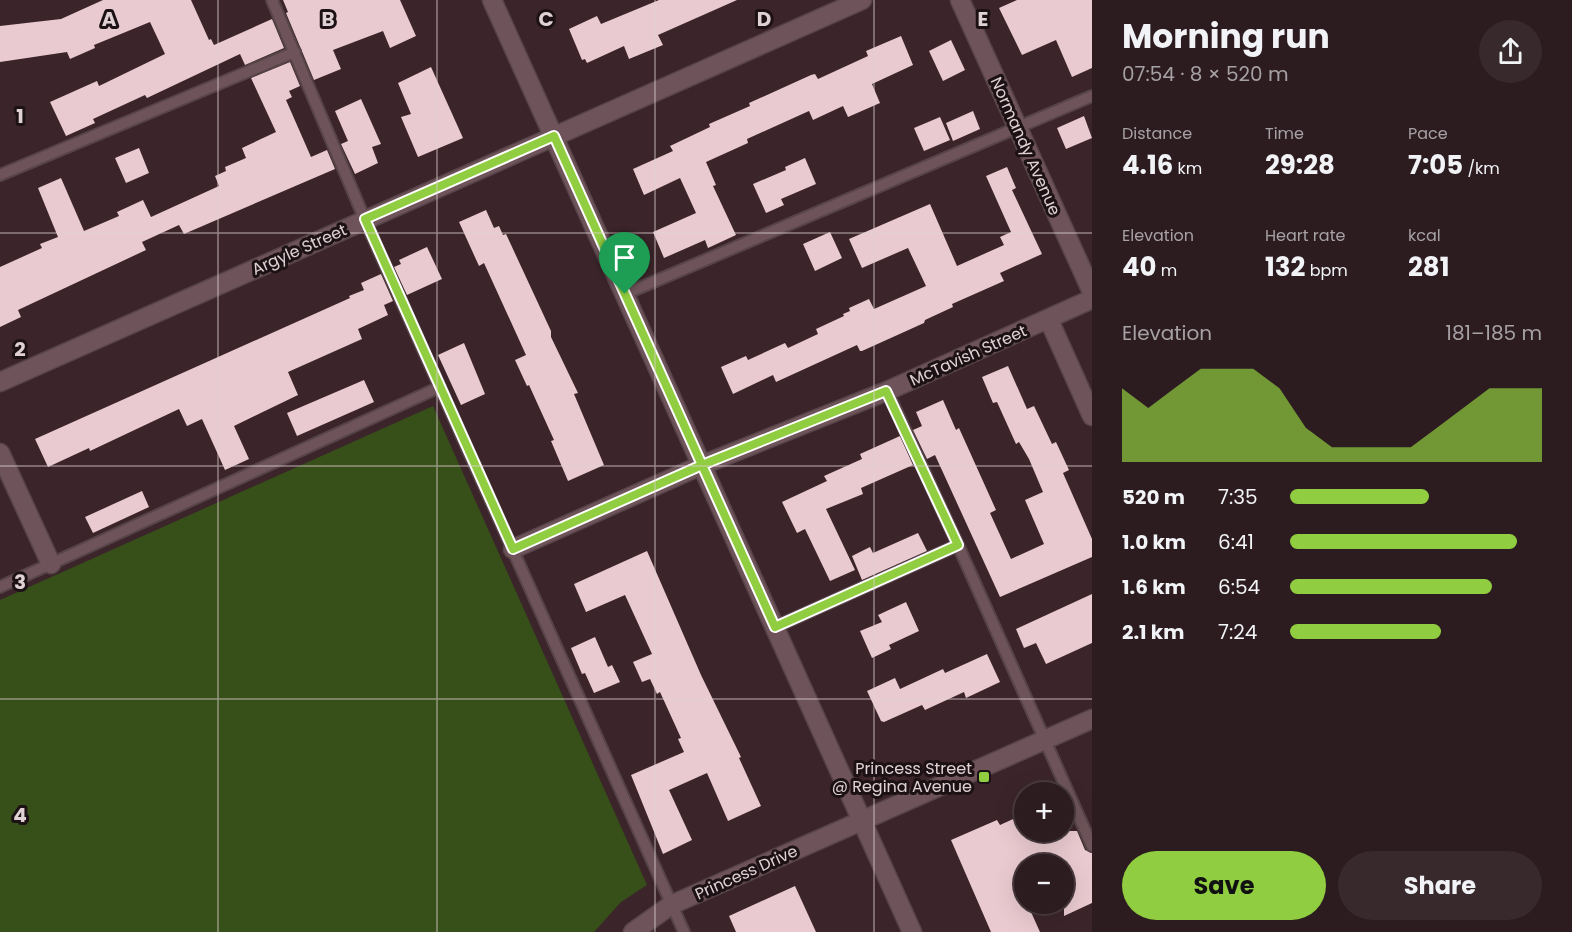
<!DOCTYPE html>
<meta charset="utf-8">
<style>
:root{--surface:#2c1c20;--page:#38292d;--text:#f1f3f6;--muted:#a6a1a5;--line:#483a3e;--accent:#90cd40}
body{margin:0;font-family:Poppins,sans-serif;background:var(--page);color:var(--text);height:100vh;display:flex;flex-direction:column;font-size:22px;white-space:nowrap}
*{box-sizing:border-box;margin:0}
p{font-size:20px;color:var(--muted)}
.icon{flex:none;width:33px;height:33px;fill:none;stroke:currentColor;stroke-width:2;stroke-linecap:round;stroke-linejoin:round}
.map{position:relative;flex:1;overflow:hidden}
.drawer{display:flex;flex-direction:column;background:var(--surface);width:480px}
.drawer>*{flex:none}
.buttons{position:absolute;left:1014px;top:782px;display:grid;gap:12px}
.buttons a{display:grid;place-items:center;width:60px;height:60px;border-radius:50%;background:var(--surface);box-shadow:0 6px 24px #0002,0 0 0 2px var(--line);font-size:30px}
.pin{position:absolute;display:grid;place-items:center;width:51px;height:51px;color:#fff;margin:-62px -26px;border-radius:50% 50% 50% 0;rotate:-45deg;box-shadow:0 0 6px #0007}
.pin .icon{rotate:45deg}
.round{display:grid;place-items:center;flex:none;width:63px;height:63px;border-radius:32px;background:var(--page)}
.overview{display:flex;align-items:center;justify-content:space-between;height:102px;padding:0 30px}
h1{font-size:33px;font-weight:700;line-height:45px}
.figures{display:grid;grid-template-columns:repeat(3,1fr);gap:9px;height:102px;padding:6px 30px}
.figures div{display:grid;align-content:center}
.figures b{font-size:26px;font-weight:700}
.figures small{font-size:16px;font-weight:400}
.figures p{font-size:16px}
.chart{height:168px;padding:12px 30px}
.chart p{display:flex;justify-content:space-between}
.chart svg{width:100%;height:108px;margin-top:6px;fill:var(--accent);opacity:.7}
.cta{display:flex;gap:12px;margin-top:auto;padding:12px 30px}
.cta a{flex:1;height:69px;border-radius:36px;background:var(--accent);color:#111;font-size:24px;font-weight:700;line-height:69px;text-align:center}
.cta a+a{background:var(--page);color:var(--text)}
ul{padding:0 30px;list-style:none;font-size:20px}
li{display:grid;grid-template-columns:96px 72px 1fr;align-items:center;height:45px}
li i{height:15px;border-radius:8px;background:var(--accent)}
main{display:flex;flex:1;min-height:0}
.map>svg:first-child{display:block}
</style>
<main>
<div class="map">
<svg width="1092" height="932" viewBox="0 0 1092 932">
<rect width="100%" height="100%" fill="#3b252a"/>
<!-- green -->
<path fill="#374f19" d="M433,406L647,885L621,902L594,932H0V600Z"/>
<!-- building -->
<path fill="#e9cad0" d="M103,0H191L209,40L211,39L214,45L272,19L284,48L245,65L240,54L147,98L145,95L93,119L95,123L66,136L50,102L97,81L99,86L165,54L150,22L94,45L95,48L70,59L67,52L0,62V26L61,19Z
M283,0H400L416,36L390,48L383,31L333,50L341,69L314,80L286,13L288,12Z
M659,0H737L658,35L663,45L629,59L624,46L587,63L585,59L582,60L569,29L597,16L601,24Z
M1017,0H1092V68L1072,77L1056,40L1022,55L999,8Z
M901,36L913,65L872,84L880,103L848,117L843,106L813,120L809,111L747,139L748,143L706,162L716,185L713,186L736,235L708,248L705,240L664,258L653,232L696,213L680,178L644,195L633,169L673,151L670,146L710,127L709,124L750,106L749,103L811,75L815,74L818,79L868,56L866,51Z
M951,40L965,70L943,81L929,51Z
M290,62L300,86L289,91L292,97L286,100L311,157L327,150L335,169L184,234L179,225L142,242L146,250L18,310L21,317L0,327V267L42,248L40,244L58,237L38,188L61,178L84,231L119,216L117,212L143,200L151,217L219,186L215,176L226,171L225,167L246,158L242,148L276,132L251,78Z
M431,67L463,138L418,157L401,117L411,114L398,83Z
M361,99L381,144L372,147L378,163L355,174L341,144L348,141L335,111Z
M973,111L980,129L953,141L946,123Z
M1084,116L1092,138L1066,149L1057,128Z
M940,117L950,140L924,151L914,128Z
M139,148L149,173L126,183L115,158Z
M805,158L816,184L781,199L784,205L766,213L753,184L786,170L785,167Z
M1007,167L1016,188L1012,190L1042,254L1000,273L1004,281L952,304L953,307L925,320L924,323L862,351H860L857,345L776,382L773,375L733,394L721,367L746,356L748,360L785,343L788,348L818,334L816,329L844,316L843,314L850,311L849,308L869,299L874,309L926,286L908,248L862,268L849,239L930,204L957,266L1004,245L1000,237L1011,232L986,176Z
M486,210L494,228L499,226L503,235L506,234L551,331V337L578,393L574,394L604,465L568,481L551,441L554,440L529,385L527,386L515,360L526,355L484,263L479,266L459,222Z
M830,232L842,258L815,271L803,244Z
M427,247L442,279L407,295L394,267L401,264L399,260Z
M381,274L393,301L384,305L388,315L358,329L362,339L288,372L298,395L234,426L249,459L225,470L202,419L187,426L179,409L90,451L89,448L48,467L35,439L350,298L349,296L364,290L361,283Z
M464,343L485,394L461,405L438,355Z
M1008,366L1027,409L1034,406L1052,444L1056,442L1069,470L1063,473L1092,539V557L1000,597L935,455L927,459L913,430L922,426L916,412L943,400L956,430L959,428L996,510L990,513L1011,559L1044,544L1025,500L1043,492L1029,459L1019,442L1016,444L997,402L993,403L982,377Z
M364,380L374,402L297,436L287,413Z
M900,436L913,465L861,488L863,494L826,509L855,570L830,581L805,529L797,533L782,502L827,481L824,476L862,459L860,454Z
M142,491L149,507L93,533L85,517Z
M918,533L927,551L862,580L852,556L870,547L873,553Z
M647,551L701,675L741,757L739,758L761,806L728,821L707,773L669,790L692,840L663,854L631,775L684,752L678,739L681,738L660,692L657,694L650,679L642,682L633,662L652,654L625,595L586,612L574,584Z
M1092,594V643L1046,664L1036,643L1024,648L1016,629Z
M906,602L919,631L889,645L891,649L872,658L860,631L882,622L878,615Z
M595,637L608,667L612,665L620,682L594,693L585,673L582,674L571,648Z
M987,654L1000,682L966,698L964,692L925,710L922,705L884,722L881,721L867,691L895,678L900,689L943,669L945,673Z
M1024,814V831H1077L1085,850L1092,853V903L1064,916V864H1024V903H1027L1040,932H991L951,840L997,820L1000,825Z
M795,886L816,932H736L729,916Z"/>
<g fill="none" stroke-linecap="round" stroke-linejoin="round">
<!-- lane casing -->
<g stroke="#564449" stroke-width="14">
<path id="lane" d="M272,0L365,220L684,932
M0,175L295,52
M625,294L1092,96
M887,391L958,545L1092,846
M0,587L440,387
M775,627L958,545"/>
</g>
<!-- street casing -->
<g stroke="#564449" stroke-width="21">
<path id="street" d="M960,0L1092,292
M1049,320L1092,416
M0,382L862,0
M0,453L51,564
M513,549L702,465L887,391L1092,299
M633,932L671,905L1092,719"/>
</g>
<!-- secondary casing -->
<g stroke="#564449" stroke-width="21">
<path id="secondary" d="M492,0L912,932"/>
</g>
<!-- lane -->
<use href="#lane" stroke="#6e545a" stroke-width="10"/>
<!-- street -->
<use href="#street" stroke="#6e545a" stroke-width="18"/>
<!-- secondary -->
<use href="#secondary" stroke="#6e545a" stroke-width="18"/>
</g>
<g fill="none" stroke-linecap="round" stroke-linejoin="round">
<!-- route casing -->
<g stroke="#fff" stroke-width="12">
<path id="route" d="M625,294L554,136L365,219L513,549L702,465L775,627L958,545L886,391L702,465L625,294"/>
</g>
<!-- route -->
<use href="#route" stroke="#90cd40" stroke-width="8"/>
</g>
<!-- grid -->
<path fill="none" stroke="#e0d1d4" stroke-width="1.5" stroke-opacity="0.55" d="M218,0V932M437,0V932M655,0V932M874,0V932M0,233H1092M0,466H1092M0,699H1092"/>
<!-- markers -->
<rect fill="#90cd40" stroke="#1c1114" stroke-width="2" x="978" y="771" width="12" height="12" rx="3"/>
<g text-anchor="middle" stroke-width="6" stroke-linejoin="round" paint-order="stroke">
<!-- street labels -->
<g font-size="16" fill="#e0d1d4" stroke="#1c1114">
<text transform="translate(1026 146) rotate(66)" y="6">Normandy Avenue</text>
<text transform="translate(299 249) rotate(-24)" y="6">Argyle Street</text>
<text transform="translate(968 355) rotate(-24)" y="6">McTavish Street</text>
<text transform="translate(746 872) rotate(-24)" y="6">Princess Drive</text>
</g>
<!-- poi labels -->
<g font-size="16" fill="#e0d1d4" stroke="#1c1114" text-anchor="end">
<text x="972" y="774">Princess Street<tspan x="972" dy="18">@ Regina Avenue</tspan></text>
</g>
</g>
<g font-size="20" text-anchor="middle" font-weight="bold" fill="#e0d1d4" stroke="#1c1114" stroke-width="6" stroke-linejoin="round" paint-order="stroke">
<text x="109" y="26">A</text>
<text x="328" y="26">B</text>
<text x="546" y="26">C</text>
<text x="764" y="26">D</text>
<text x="983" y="26">E</text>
<text x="20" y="123">1</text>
<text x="20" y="356">2</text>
<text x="20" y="589">3</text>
<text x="20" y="822">4</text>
</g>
</svg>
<div class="buttons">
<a>+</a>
<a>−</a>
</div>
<div class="pin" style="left:625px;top:294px;background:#1e9e55"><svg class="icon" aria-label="arrive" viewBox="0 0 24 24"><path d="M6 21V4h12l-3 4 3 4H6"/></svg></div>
</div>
<section class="drawer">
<div class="overview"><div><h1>Morning run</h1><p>07:54 · 8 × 520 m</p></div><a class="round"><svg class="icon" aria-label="share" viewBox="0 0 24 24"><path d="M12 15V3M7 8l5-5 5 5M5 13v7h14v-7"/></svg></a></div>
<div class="figures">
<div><p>Distance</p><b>4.16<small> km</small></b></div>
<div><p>Time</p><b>29:28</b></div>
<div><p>Pace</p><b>7:05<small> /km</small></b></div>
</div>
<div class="figures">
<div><p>Elevation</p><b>40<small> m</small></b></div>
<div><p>Heart rate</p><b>132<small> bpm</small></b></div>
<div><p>kcal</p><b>281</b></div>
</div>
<div class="chart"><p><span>Elevation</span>181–185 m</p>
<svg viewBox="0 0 160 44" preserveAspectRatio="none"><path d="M0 44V14L10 22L20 14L30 6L40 6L50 6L60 14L70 30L80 38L90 38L100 38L110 38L120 30L130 22L140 14L150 14L160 14V44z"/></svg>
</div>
<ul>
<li><b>520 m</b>7:35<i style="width:55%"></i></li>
<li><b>1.0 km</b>6:41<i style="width:90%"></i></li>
<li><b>1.6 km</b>6:54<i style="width:80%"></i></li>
<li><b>2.1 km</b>7:24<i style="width:60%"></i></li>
</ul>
<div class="cta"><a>Save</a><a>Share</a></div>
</section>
</main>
